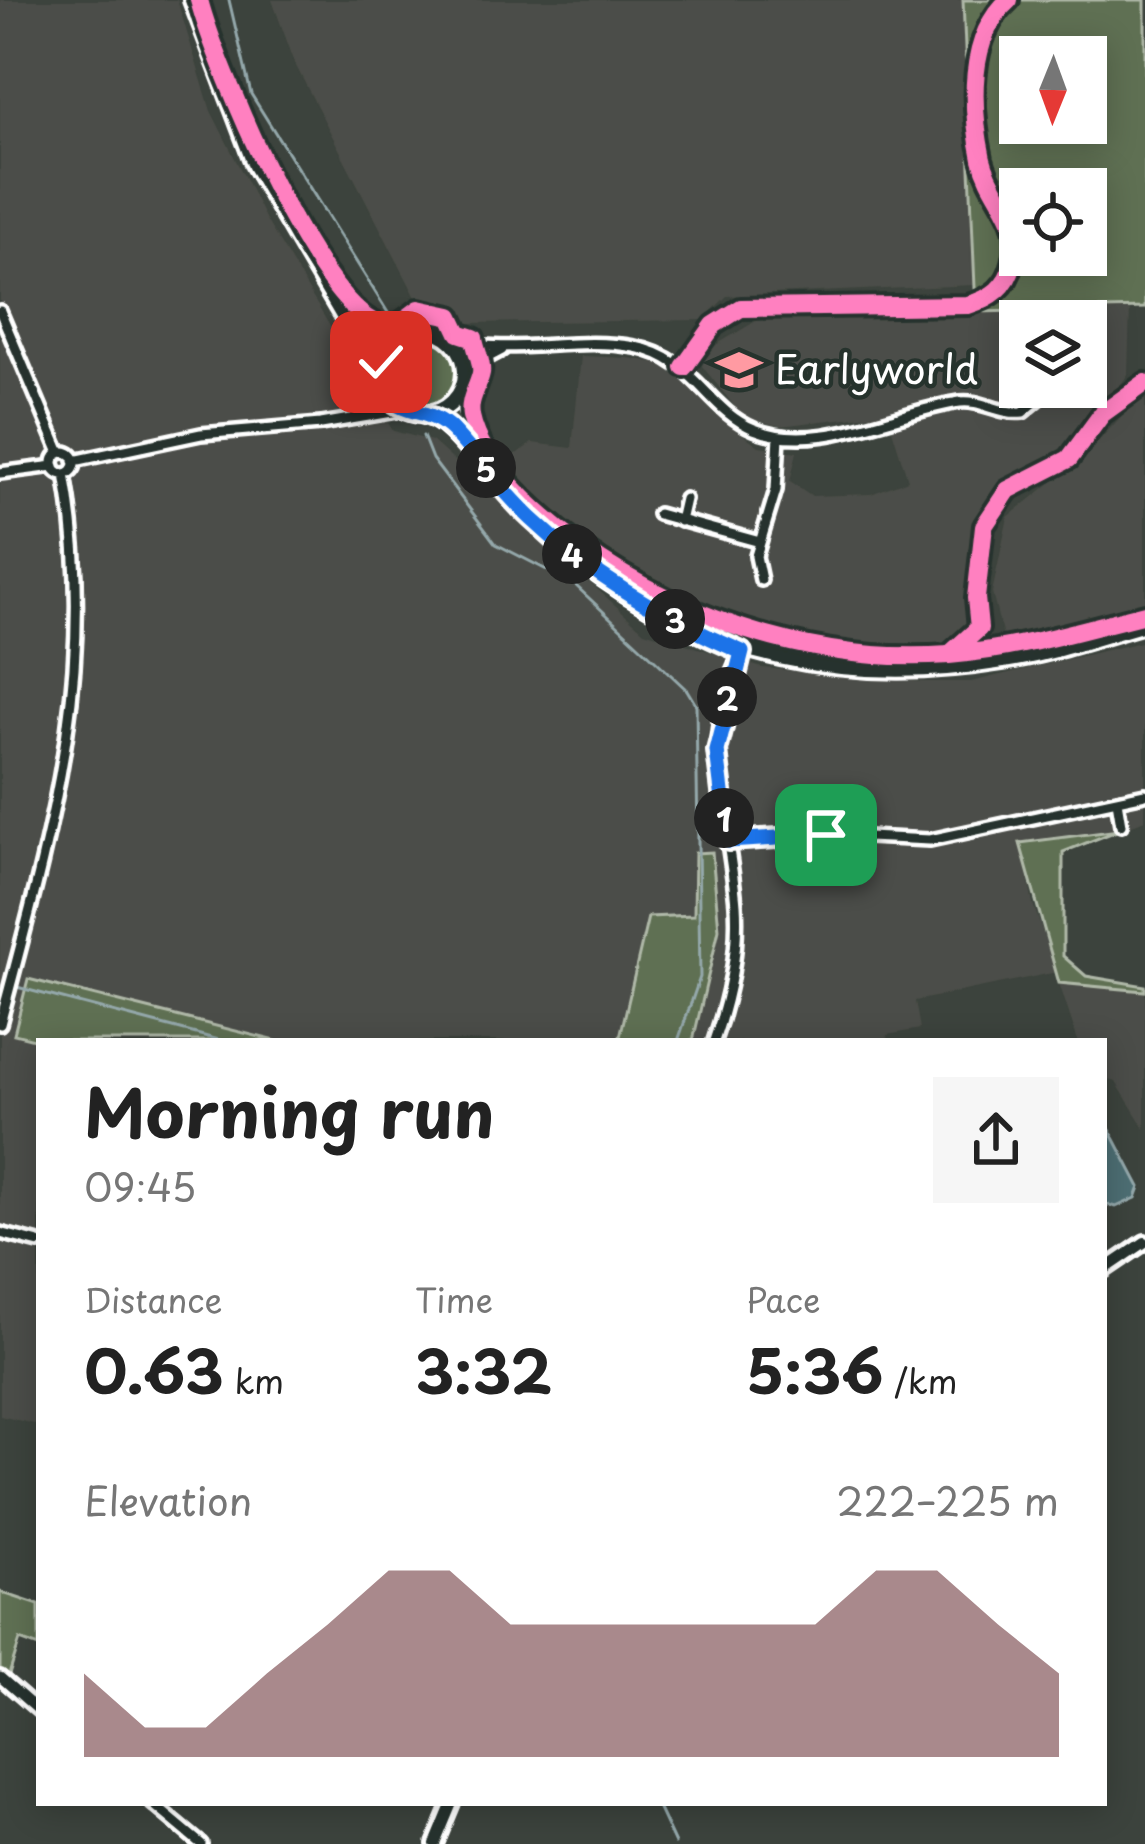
<!DOCTYPE html>
<meta charset="utf-8">
<style>
:root{--surface:#fff;--page:#f6f6f6;--text:#222;--muted:#767676;--accent:#85585c}
body{margin:0;font-family:"Playpen Sans",sans-serif;background:var(--page);color:var(--text);height:100vh;display:flex;flex-direction:column;font-size:45px;white-space:nowrap}
*{box-sizing:border-box;margin:0}
p{font-size:39px;color:var(--muted)}
.icon{flex:none;width:66px;height:66px;fill:none;stroke:currentColor;stroke-width:2;stroke-linecap:round;stroke-linejoin:round}
.map{position:relative;flex:1;overflow:hidden}
.drawer{position:absolute;left:36px;top:1038px;width:1071px;height:768px;display:flex;flex-direction:column;background:var(--surface);border-radius:0px;box-shadow:0 6px 30px #0003}
.drawer>*{flex:none}
.needle{width:78px;rotate:181deg}
.buttons{position:absolute;left:999px;top:36px;display:grid;gap:24px}
.buttons a{display:grid;place-items:center;width:108px;height:108px;border-radius:0px;background:var(--surface);box-shadow:0 6px 30px #0003;font-size:60px}
.pin{position:absolute;display:grid;place-items:center;width:102px;height:102px;color:#fff;margin:-51px;border-radius:24px;box-shadow:0 6px 18px #0006}
.km{position:absolute;width:60px;height:60px;margin:-30px;border-radius:50%;background:#222;color:#fff;font-size:33px;line-height:60px;text-align:center}
.round{display:grid;place-items:center;flex:none;width:126px;height:126px;border-radius:0px;background:var(--page)}
.overview{display:flex;align-items:center;justify-content:space-between;height:204px;padding:0 48px}
h1{font-size:66px;font-weight:700;line-height:90px}
.figures{display:grid;grid-template-columns:repeat(3,1fr);gap:18px;height:204px;padding:12px 48px}
.figures div{display:grid;align-content:center}
.figures b{font-size:60px;font-weight:700}
.figures small{font-size:33px;font-weight:400}
.figures p{font-size:33px}
.chart{height:336px;padding:24px 48px}
.chart p{display:flex;justify-content:space-between}
.chart svg{width:100%;height:216px;margin-top:12px;fill:var(--accent);opacity:.7}
.map>svg:first-child{display:block}
</style>
<div class="map">
<svg width="1145" height="1844" viewBox="0 0 1145 1844">
<rect width="100%" height="100%" fill="#3c433d"/>
<filter id="ink" filterUnits="userSpaceOnUse"><feTurbulence type="fractalNoise" baseFrequency=".00833" numOctaves="2"/><feDisplacementMap in="SourceGraphic" scale="24" xChannelSelector="R" yChannelSelector="G"/><feConvolveMatrix kernelMatrix="1 2 1 2 8 2 1 2 1" color-interpolation-filters="sRGB"/></filter>
<g filter="url(#ink)">
<!-- built -->
<path fill="#4c4e48" fill-rule="evenodd" d="M0,0H177L211,111L266,220L393,431L432,441L644,631L762,668L925,682H971L1145,641V820L1119,830L1021,843L1033,904L1057,972L915,1001L920,1029L887,1035L888,1041H39V1425L0,1416Z
M272,0H962L974,285L727,296L702,320L460,323L420,305L296,66Z
M1130,308L1128,374L1106,406L1066,456L1013,483L1000,481V492L993,494L982,520L971,598L975,626L947,650L830,642L680,600L584,542L501,465L532,443L572,448L581,356L628,358L658,363L690,385L712,412L759,446L797,452L790,481L812,496L871,494L908,480L887,413L780,426L744,418L702,366L709,349L768,314ZM1020,321H1086V387H1020Z
M1145,390V610L1004,641L992,593L1008,517L1084,457Z
M1059,983L1145,991V1129L1116,1082L1104,1079V1041H1078Z"/>
<!-- green -->
<path fill="#5f7052" stroke="#afb8a8" stroke-width="3" fill-rule="evenodd" d="M963,0H1145V308L976,312ZM1020,57H1086V123H1020ZM1020,189H1086V255H1020Z
M388 371a35 35 0 1 1 70 0a35 35 0 1 1-70 0Z
M1119,830L1063,852V956L1086,976L1145,986V991L1059,983L1020,843Z
M712,852L719,929L693,1041H619L648,917L694,915L695,853Z
M28,979L276,1041H42L14,1034Z
M0,1592L39,1605V1647L20,1640L8,1678L0,1672Z"/>
<!-- water -->
<path fill="#4d6e73" stroke="#94a8ab" stroke-width="3" d="M1109,1128L1140,1187L1136,1198L1116,1207L1104,1204V1132Z"/>
<g fill="none" stroke-linecap="round" stroke-linejoin="round">
<!-- stream -->
<path stroke="#94a8ab" stroke-width="3" d="M229,0L251,94L392,319
M423,436L432,459L496,544L574,584L687,690L696,705L700,977L678,1041
M13,986L223,1041
M656,1803L675,1844"/>
<!-- minor casing -->
<g stroke="#fff" stroke-width="18">
<path id="minor" d="M0,311L60,453
M453,341C513,356 574,336 635,347C695,358 706,409 754,429C817,455 897,411 960,402C981,399 1000,415 1023,412L1053,387
M684,367L714,325L741,308L968,305C992,298 1007,287 1013,263C1026,218 992,200 982,159C971,107 967,37 1009,0
M466,369L502,350
M355,416L384,388
M53 463a11 11 0 1 1 22 0a11 11 0 1 1-22 0Z
M74,461L201,434L321,424L404,410
M0,473L54,466
M658,514L760,542
M680,521L685,499
M761,580L756,556L776,490L779,436
M1117,801L1121,825
M728,841L826,835L930,840L1145,794
M0,1024C49,838 100,668 65,474
M714,1041C729,998 739,951 736,905C730,824 695,728 742,652
M0,1233L39,1243
M0,1677L39,1711
M152,1803L201,1844"/>
</g>
<!-- tertiary casing -->
<g stroke="#fff" stroke-width="20">
<path id="tertiary" d="M1104,1270L1145,1242
M435,1844L452,1803"/>
</g>
<!-- primary casing -->
<g stroke="#fff" stroke-width="22">
<path id="primary" d="M192,0L255,166L381,381
M352,324L402,334
M381 372a42 42 0 1 1 84 0a42 42 0 1 1-84 0Z
M461,390L483,459
M431,414C486,457 526,517 581,561C703,659 850,686 1003,661C1051,654 1098,637 1145,624
M701,627L818,659"/>
</g>
<!-- minor -->
<use href="#minor" stroke="#26332d" stroke-width="9"/>
<!-- tertiary -->
<use href="#tertiary" stroke="#26332d" stroke-width="10"/>
<!-- primary -->
<use href="#primary" stroke="#26332d" stroke-width="14"/>
<!-- cycleway casing -->
<g stroke="#26332d" stroke-width="26">
<path id="cycleway" d="M199,0C216,65 315,302 378,324C395,330 405,319 419,309L451,316L459,333L474,338C475,350 483,362 481,373C478,388 468,399 471,416C480,460 526,503 559,530C666,616 811,665 949,655C1015,650 1081,630 1145,614
M684,367L714,325L741,308L968,305C992,298 1007,287 1013,263C1026,218 992,200 982,159C971,107 967,37 1009,0
M949,655L979,628L976,598L984,526L1008,490L1069,459L1102,414L1145,383"/>
</g>
<!-- cycleway -->
<use href="#cycleway" stroke="#ff80c0" stroke-width="18"/>
</g>
</g>
<g fill="none" stroke-linecap="round" stroke-linejoin="round" filter="url(#ink)">
<!-- route casing -->
<g stroke="#fff" stroke-width="24">
<path id="route" d="M381,362C381,425 421,399 452,430C479,459 503,492 532,519C593,577 665,619 742,652L717,751L728,841L826,835"/>
</g>
<!-- route -->
<use href="#route" stroke="#1a73e8" stroke-width="15"/>
</g>
<!-- icons -->
<defs>
<g id="school-bare" transform="scale(3.6)"><path d="M0-5L7-2L0 1L-7-2ZM-4 1L0 2.5L4 1V4Q0 6-4 4Z" fill="#ff9aa2" stroke="#26332d" stroke-width="2.5" paint-order="stroke"/></g>
</defs>
<g fill-rule="evenodd">
<use href="#school-bare" x="739" y="370"/>
</g>
<g text-anchor="middle" stroke-width="9" stroke-linejoin="round" paint-order="stroke">
<!-- poi labels -->
<g font-size="39" fill="#fff" stroke="#26332d" text-anchor="start">
<text x="775" y="384">Earlyworld</text>
</g>
</g>
</svg>
<div class="buttons">
<a><svg class="needle" viewBox="-14 -14 28 28"><path d="M0-13l5 13h-10z" fill="#e53935"/><path d="M0 13l5-13h-10z" fill="#767676"/></svg></a>
<a><svg class="icon" aria-label="locate" viewBox="0 0 24 24"><circle cx="12" cy="12" r="6"/><path d="M12 2v4M12 18v4M2 12h4M18 12h4"/></svg></a>
<a><svg class="icon" aria-label="layers" viewBox="0 0 24 24"><path d="M12 4l9 5-9 5-9-5zM3 14l9 5 9-5"/></svg></a>
</div>
<div class="pin" style="left:826px;top:835px;background:#1e9e55"><svg class="icon" aria-label="arrive" viewBox="0 0 24 24"><path d="M6 21V4h12l-3 4 3 4H6"/></svg></div>
<div class="pin" style="left:381px;top:362px;background:#d93025"><svg class="icon" aria-label="check" viewBox="0 0 24 24"><path d="M5 12l5 5 9-10"/></svg></div>
<b class="km" style="left:724px;top:818px">1</b>
<b class="km" style="left:727px;top:697px">2</b>
<b class="km" style="left:675px;top:619px">3</b>
<b class="km" style="left:572px;top:554px">4</b>
<b class="km" style="left:486px;top:468px">5</b>
<section class="drawer">
<div class="overview"><div><h1>Morning run</h1><p>09:45</p></div><a class="round"><svg class="icon" aria-label="share" viewBox="0 0 24 24"><path d="M12 15V3M7 8l5-5 5 5M5 13v7h14v-7"/></svg></a></div>
<div class="figures">
<div><p>Distance</p><b>0.63<small> km</small></b></div>
<div><p>Time</p><b>3:32</b></div>
<div><p>Pace</p><b>5:36<small> /km</small></b></div>
</div>
<div class="chart"><p><span>Elevation</span>222–225 m</p>
<svg viewBox="0 0 160 44" preserveAspectRatio="none"><path d="M0 44V27L10 38L20 38L30 27L40 17L50 6L60 6L70 17L80 17L90 17L100 17L110 17L120 17L130 6L140 6L150 17L160 27V44z"/></svg>
</div>
</section>
</div>
